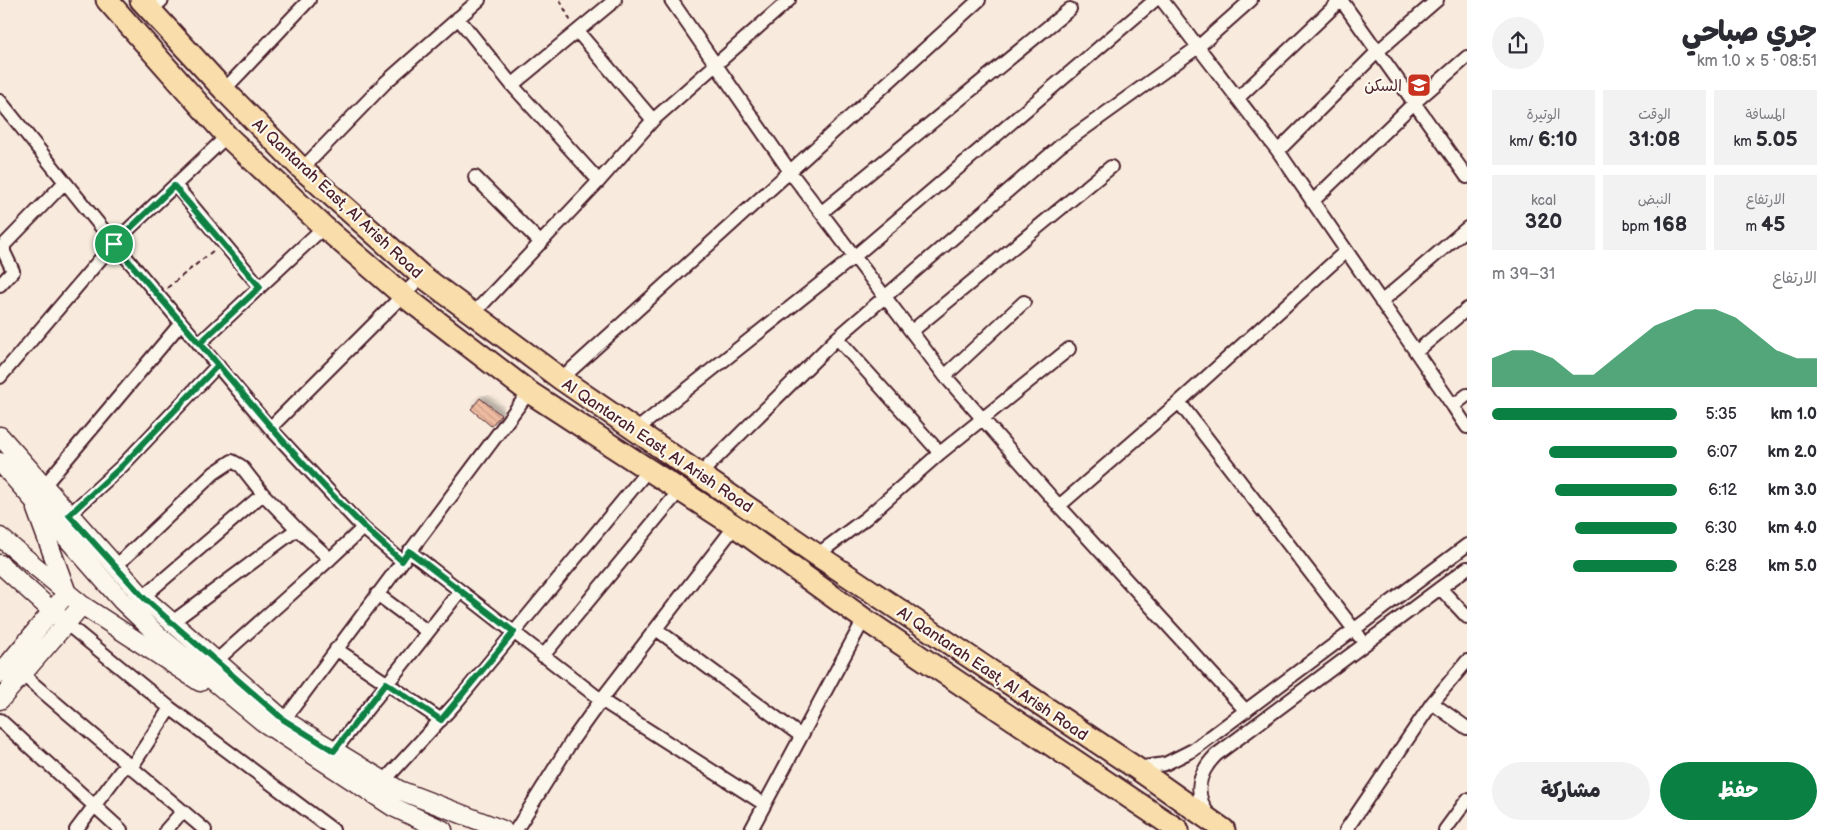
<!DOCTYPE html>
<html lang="ar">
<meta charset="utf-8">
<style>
:root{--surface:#fff;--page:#f2f2f3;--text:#2b2b33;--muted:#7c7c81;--accent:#0b8043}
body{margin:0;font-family:"Balsamiq Sans","Playpen Sans Arabic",sans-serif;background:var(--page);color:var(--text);direction:rtl;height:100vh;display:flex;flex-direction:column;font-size:19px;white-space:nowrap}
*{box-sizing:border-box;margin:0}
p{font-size:16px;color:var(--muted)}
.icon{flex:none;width:28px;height:28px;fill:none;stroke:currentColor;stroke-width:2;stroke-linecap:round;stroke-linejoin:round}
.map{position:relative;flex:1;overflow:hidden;direction:ltr}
.side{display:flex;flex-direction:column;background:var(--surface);width:375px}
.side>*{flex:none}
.pin{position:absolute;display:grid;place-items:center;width:42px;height:42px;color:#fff;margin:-21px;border:2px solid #fff;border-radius:50%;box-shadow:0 1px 5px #0007}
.round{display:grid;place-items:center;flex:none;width:52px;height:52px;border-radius:26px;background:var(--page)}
.summary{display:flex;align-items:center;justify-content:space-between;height:85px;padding:0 25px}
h1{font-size:28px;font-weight:800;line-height:38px}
.figures{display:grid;grid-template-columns:repeat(3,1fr);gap:8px;height:85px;padding:5px 25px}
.figures div{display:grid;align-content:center;border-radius:0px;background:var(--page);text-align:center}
.figures b{font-size:21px;font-weight:800}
.figures small{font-size:14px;font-weight:400}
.figures p{font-size:14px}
.chart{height:140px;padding:10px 25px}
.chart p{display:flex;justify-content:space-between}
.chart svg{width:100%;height:90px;margin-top:5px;fill:var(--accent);opacity:.7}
.action{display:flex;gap:10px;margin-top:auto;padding:10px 25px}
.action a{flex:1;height:58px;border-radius:30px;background:var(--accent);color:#fff;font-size:20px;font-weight:800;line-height:58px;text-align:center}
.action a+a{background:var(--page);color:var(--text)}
ul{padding:0 25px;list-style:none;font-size:16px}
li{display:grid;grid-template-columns:80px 60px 1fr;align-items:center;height:38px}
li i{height:12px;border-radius:6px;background:var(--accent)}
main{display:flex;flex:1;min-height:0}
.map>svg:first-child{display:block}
</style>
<main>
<section class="side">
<div class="summary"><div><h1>جري صباحي</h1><p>08:51 · 5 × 1.0 km</p></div><a class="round"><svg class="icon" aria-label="share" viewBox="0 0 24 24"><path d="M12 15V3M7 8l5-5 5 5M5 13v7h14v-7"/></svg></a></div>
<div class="figures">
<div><p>المسافة</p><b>5.05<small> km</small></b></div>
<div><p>الوقت</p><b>31:08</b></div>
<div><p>الوتيرة</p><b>6:10<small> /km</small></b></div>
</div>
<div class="figures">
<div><p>الارتفاع</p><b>45<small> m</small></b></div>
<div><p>النبض</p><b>168<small> bpm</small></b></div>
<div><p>kcal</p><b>320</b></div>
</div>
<div class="chart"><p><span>الارتفاع</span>31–39 m</p>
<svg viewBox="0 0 160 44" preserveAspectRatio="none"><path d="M0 44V30L10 26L20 26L30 30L40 38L50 38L60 30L70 22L80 14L90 10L100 6L110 6L120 10L130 18L140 26L150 30L160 30V44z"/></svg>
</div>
<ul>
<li><b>1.0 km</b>5:35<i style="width:100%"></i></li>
<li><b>2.0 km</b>6:07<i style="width:69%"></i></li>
<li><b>3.0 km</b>6:12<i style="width:66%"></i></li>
<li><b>4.0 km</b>6:30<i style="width:55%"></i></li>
<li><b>5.0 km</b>6:28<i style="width:56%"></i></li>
</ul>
<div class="action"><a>حفظ</a><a>مشاركة</a></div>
</section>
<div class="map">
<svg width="1467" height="830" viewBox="0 0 1467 830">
<defs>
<pattern id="building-back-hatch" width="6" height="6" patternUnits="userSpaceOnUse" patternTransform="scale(1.25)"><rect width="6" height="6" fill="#eebba0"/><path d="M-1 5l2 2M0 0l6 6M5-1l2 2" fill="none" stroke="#cea08a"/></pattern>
<filter id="shadow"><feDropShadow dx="4.5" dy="-4.5" stdDeviation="2.5" flood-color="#0004"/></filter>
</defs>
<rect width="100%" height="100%" fill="#f8ebdd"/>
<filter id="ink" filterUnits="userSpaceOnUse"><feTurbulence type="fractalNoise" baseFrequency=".02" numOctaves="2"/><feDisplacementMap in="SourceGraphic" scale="10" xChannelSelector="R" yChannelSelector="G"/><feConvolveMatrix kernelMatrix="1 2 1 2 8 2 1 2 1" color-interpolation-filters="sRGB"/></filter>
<g filter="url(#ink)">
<!-- building -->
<path fill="url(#building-back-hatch)" stroke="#4a1f2b" filter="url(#shadow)" d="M480,398L501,415L491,426L471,409Z"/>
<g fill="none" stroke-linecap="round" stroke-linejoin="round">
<!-- minor casing -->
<g stroke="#4a1f2b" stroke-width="16">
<path id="minor" d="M671,0L791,173L945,376L1059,506L1246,711
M1162,0L1278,151L1453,406L1467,395
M150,11L162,0
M458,18L512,85
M578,32L653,120
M224,90L309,0
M1238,98L1341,0L1467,177
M0,101L114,243L270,428L363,528L402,561
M1278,151L1377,52L1437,0
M302,169L386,82L479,0
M475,177L541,243
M599,181L512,85L615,0
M175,185L260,287
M1312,202L1414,103L1467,57
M822,212L1070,9
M0,285L13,271L4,252V245L65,182
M1381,302L1467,228
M473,314L599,181L653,120L789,0
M912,331L1111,167
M837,338L940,453
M200,343L324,227
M1416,352L1467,309
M945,376L1024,302
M0,377L114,243L227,136
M561,379L979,0
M1179,402L1359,636
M1453,406L1467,427
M270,428L422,276
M636,430L855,256L1155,0
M699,475L837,338L1009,190L1060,146L1198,47L1251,0
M43,487L181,323
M1059,506L1179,402L1346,251
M69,515L122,466L218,365
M409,551L601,700L764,804
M817,555L866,518L940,453L1069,349
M115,567L214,473L232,461L241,466L263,494L297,529
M1440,588L1467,617
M143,597L263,494
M171,623L297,529L330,559L363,528
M67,624L170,708L333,830
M656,629L801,736
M428,632L460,591
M336,649L441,720
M543,656L680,490
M216,661L330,559
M23,675L205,830
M1432,703L1467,728
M0,720L121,830
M284,720L529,392
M334,751L428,632L377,594
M131,768L170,708
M1136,768L1165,764L1193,750L1467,545
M384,781L455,704L648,470
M1209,815C1193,793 1198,773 1216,755L1467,568
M76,830L126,764
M166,830L182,812
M516,830L573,739L601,700L735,526
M751,830L864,619
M1346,830L1432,703L1467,661
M1445,830L1467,800"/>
</g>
<!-- secondary casing -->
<g stroke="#4a1f2b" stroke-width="21">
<path id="secondary" d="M0,436L143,597L284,720L399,790L503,830
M0,462L122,601L159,636L263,722L393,807L443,830
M0,537L82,605L200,682
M0,564L61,619
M0,674L67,593L36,509
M0,700L82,605"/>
</g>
<!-- trunk casing -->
<g stroke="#4a1f2b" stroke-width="25">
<path id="trunk" d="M107,0L227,136L324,227L404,296L529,392L735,526L864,619L1178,830
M141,0L224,90L302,169L422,276L561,379L817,555L1136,768L1224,830"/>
</g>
<!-- path -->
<path stroke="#4a1f2b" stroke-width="2" stroke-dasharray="5 4" stroke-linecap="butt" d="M560,0L571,22
M167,288L214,250"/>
<!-- minor -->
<use href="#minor" stroke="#fbf7ec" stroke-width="12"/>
<!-- secondary -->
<use href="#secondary" stroke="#fbf7ec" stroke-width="18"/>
<!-- trunk -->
<use href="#trunk" stroke="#f9deab" stroke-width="21"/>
</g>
</g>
<g fill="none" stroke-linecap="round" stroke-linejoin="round" filter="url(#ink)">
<!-- route casing -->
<g stroke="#fff" stroke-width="10">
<path id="route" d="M114,244L218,365L122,466L69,515L143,597L171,622L284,720L334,751L386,683L441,720L514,632L409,551L402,561C326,496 264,419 200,343L260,287L174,186L114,244"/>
</g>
<!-- route -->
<use href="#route" stroke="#0b8043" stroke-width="6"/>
</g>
<!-- icons -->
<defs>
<g id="school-square" transform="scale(1.25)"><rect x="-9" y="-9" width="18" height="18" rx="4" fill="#c8321e" stroke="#fbf7ec"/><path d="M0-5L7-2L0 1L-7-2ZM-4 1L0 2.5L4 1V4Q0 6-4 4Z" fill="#fff"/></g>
</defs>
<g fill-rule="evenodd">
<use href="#school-square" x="1419" y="85"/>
</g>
<g text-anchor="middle" stroke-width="4.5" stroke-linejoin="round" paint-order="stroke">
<!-- poi labels -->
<g font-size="16" fill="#4a1f2b" stroke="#fbf7ec" text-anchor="end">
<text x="1402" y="91">السكن</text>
</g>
<!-- street labels -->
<g font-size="16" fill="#4a1f2b" stroke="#fbf7ec">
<text transform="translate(338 198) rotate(43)" y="6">Al Qantarah East, Al Arish Road</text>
<text transform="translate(658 445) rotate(34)" y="6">Al Qantarah East, Al Arish Road</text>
<text transform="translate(993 673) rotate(34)" y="6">Al Qantarah East, Al Arish Road</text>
</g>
</g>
</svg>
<div class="pin" style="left:114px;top:244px;background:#1e9e55"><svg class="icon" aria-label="arrive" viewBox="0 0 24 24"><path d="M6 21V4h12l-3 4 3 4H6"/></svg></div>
</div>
</main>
